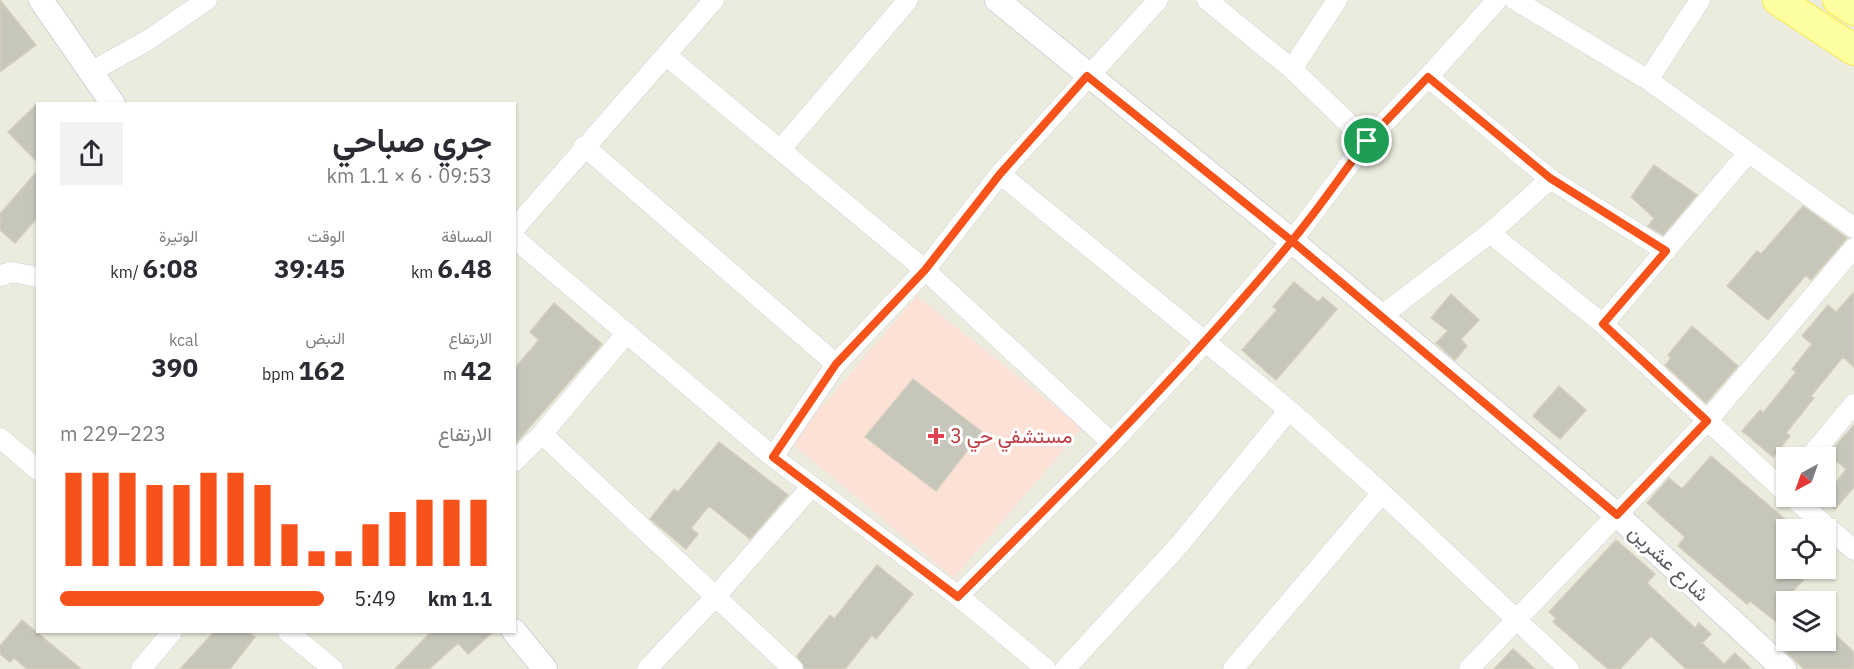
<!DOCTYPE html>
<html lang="ar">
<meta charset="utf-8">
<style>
:root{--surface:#fff;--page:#f2f2f3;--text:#2b2b33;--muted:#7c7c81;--accent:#f7521a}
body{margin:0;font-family:"IBM Plex Sans",Vazirmatn,sans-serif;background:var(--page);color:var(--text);direction:rtl;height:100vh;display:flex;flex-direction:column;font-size:22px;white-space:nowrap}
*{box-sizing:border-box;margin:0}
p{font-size:20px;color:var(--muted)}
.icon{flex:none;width:33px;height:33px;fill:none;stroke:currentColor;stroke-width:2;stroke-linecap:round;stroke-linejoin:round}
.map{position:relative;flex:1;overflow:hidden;direction:ltr}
.panel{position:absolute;left:36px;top:102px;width:480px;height:531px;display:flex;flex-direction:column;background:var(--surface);border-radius:0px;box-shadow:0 2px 4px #0004;direction:rtl}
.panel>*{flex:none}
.needle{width:39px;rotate:220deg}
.fabs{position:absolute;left:1776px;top:447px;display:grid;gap:12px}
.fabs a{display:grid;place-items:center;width:60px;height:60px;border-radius:0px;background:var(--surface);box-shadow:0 2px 4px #0004;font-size:30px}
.pin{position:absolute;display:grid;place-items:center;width:51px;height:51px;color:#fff;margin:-26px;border:3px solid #fff;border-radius:50%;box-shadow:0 2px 6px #0007}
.round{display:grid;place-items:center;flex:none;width:63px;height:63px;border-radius:0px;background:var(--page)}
.head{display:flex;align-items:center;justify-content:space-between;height:102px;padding:0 24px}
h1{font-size:33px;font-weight:700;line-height:45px}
.figures{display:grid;grid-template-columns:repeat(3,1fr);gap:9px;height:102px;padding:6px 24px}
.figures div{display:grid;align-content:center}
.figures b{font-size:26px;font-weight:700}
.figures small{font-size:16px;font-weight:400}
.figures p{font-size:16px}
.chart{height:168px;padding:12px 24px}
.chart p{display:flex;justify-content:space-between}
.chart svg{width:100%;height:108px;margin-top:6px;stroke:var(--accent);stroke-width:6}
ul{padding:0 24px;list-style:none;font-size:20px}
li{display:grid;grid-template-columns:96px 72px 1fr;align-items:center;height:45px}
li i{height:15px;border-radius:8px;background:var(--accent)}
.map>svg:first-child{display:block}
</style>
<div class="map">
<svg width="1854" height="669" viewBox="0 0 1854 669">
<rect width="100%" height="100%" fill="#ececde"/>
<!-- medical -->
<path fill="#fde1d7" d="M917,296L1082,428L954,578L791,443Z"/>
<!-- building -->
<path fill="#c7c6bb" stroke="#d1cebc" stroke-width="1.5" d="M0,0L36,45L0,72Z
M38,103V163L8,132Z
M1654,165L1697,195L1663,235L1648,226L1654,218L1631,197Z
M38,170V217L15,243L0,230V214Z
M1803,206L1847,238L1811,280L1806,275L1768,320L1727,286L1757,251L1761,254Z
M1294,282L1318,302L1323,297L1337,309L1276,380L1242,350L1277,310L1273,307Z
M1854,292V367L1843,357L1811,396L1814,398L1786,433L1790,436L1773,457L1742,431L1760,410L1763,413L1796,372L1792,369L1812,344L1802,336L1828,305L1836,312Z
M1451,294L1479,320L1461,339L1467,346L1455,360L1436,343L1448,331L1431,318Z
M554,303L602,344L514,445V369L539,340L530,332Z
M1692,326L1738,366L1706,403L1665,365L1671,358L1668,355Z
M913,379L982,432L936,491L865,437Z
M1559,386L1586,410L1560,439L1533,416Z
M1854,425V487L1835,509L1822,498L1826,496L1846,469L1828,454Z
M719,442L788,495L750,539L709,506L691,528L698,534L686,549L650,519L674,489L678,492Z
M1711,456L1786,520V568H1814L1786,599V614L1779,624L1750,601L1747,604L1678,546L1685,537L1647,503L1669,478L1682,489Z
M1616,540L1655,574L1647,583L1695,628L1699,623L1711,634L1702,643L1724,664L1735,653L1751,669H1686L1651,636L1620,669H1608L1553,622L1556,618L1549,612Z
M877,565L913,594L876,639L872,635L845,669H805L797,656L830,615L834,619Z
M22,620L81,669H27L14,658L10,662L0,654V646Z
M1826,626L1854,652V669H1804L1783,649L1791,640H1826Z
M214,632H248L255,637L230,669H180Z
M431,632H493L468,654L458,643L429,669H395Z
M1513,649L1535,669H1494Z"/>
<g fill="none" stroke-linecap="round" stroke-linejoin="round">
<!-- minor casing -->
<g stroke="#d2d3da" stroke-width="21">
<path id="minor" d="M1207,0L1292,69L1367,141
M1515,0L1648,80L1854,228
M667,56L925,270L1112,443
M1292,69L1337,0
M91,72L148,40L207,0
M1428,77L1550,179L1666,251
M1648,80L1700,0
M584,146L836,364
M781,149L908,0
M1000,174L1289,410L1382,493L1569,669
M514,229L714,0
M1490,233L1603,324L1786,493
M514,238L773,457L958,596L1046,669
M0,276L11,272L38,277
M1380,317L1490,233L1550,179
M1603,324L1748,153
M542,434L793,669
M0,438L38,470
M773,457L836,364L925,270L1000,174L1158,0
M1809,458L1854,404
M514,462L542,434L627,333
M1791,496L1854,550
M958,596L1112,443L1204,343L1292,241L1367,141L1428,77L1497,0
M288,632L333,669
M141,669L172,632
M647,669L716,596L812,486
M1065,669L1180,544L1289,410
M1233,669L1382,493
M1469,669L1707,421L1854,248"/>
</g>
<!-- tertiary casing -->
<g stroke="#d2d3da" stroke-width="26">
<path id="tertiary" d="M41,0L113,104
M997,0L1292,241L1617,515L1784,669
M514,631L545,669"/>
</g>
<!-- primary casing -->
<g stroke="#fcea47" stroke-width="32">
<path id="primary" d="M1778,0L1854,50
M1838,0L1854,10"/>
</g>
<!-- minor -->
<use href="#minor" stroke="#fff" stroke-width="20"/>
<!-- tertiary -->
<use href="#tertiary" stroke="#fff" stroke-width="24"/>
<!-- primary -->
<use href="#primary" stroke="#fdffa1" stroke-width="30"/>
</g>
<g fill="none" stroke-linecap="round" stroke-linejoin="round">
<!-- route casing -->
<g stroke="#fff" stroke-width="12">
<path id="route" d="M1367,141C1342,174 1318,210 1291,242C1187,367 1073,482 958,597L773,457L836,364L925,270L1000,174L1087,76L1292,241L1617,515L1707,421L1603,324L1666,251L1550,178L1428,77L1367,141"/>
</g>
<!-- route -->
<use href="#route" stroke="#f7521a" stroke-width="8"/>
</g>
<!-- markers -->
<path fill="#e0444e" stroke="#fff" stroke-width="2" d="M933 427h6v6h6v6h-6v6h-6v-6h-6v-6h6z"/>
<g text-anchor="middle" stroke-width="6" stroke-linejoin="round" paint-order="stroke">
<!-- health labels -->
<g font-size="20" fill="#be3a42" stroke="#fff" text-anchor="start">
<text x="950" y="443">مستشفي حي 3</text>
</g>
<!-- street labels -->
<g font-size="20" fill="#575a61" stroke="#fff">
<text transform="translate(1669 563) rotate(43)" y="7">شارع عشرين</text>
</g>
</g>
</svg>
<div class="fabs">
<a><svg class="needle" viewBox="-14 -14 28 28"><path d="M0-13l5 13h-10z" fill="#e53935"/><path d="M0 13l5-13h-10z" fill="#7c7c81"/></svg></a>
<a><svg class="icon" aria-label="locate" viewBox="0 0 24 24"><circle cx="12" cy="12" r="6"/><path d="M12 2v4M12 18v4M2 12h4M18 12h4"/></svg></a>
<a><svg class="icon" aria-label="layers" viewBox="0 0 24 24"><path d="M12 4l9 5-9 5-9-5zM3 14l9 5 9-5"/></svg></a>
</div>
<div class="pin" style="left:1367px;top:141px;background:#1e9e55"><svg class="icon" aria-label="arrive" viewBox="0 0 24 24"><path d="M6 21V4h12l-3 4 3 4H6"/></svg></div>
<section class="panel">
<div class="head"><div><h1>جري صباحي</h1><p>09:53 · 6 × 1.1 km</p></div><a class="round"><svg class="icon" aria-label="share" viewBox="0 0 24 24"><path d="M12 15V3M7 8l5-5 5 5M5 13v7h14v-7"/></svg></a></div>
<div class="figures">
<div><p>المسافة</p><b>6.48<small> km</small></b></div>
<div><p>الوقت</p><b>39:45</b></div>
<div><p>الوتيرة</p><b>6:08<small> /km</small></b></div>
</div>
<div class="figures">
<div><p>الارتفاع</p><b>42<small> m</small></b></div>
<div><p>النبض</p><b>162<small> bpm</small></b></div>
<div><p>kcal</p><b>390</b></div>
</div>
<div class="chart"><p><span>الارتفاع</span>223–229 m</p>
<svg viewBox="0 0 160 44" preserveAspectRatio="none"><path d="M5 44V6M15 44V6M25 44V6M35 44V11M45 44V11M55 44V6M65 44V6M75 44V11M85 44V27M95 44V38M105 44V38M115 44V27M125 44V22M135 44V17M145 44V17M155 44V17"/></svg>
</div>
<ul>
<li><b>1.1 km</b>5:49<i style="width:100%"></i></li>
</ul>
</section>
</div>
